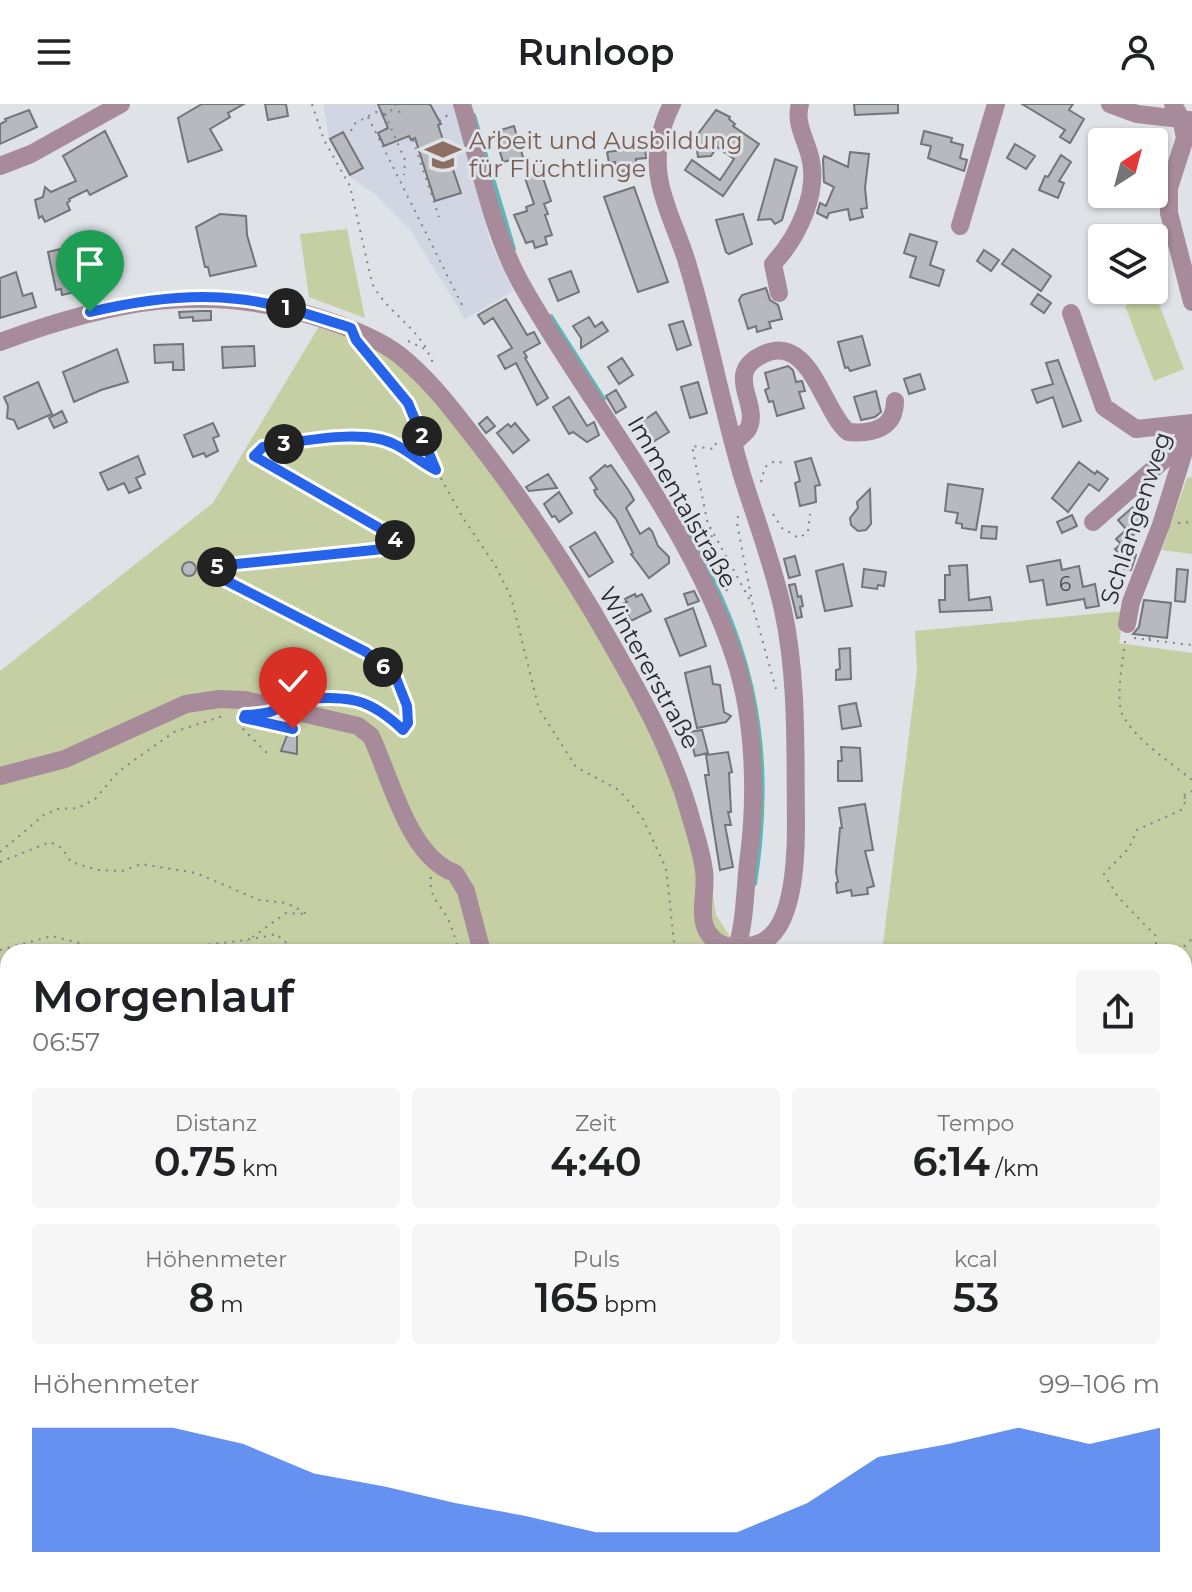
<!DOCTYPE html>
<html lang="de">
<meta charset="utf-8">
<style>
:root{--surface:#fff;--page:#f6f6f6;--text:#202124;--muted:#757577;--accent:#2563eb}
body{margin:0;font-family:Montserrat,sans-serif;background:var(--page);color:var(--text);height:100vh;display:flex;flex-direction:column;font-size:30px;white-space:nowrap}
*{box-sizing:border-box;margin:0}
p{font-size:26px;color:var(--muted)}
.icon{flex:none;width:44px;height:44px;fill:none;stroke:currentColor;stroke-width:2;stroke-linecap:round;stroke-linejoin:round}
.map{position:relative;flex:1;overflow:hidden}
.side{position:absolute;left:0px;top:840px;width:1192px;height:648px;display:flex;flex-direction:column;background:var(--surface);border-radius:24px 24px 0 0;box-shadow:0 2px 6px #0004}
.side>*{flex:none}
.needle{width:52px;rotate:36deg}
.controls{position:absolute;left:1088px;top:24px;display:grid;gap:16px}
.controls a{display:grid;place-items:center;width:80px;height:80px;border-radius:8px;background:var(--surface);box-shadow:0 2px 6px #0004;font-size:40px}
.pin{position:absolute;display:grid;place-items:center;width:68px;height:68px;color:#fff;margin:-82px -34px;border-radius:50% 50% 50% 0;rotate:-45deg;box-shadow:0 0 8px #0007}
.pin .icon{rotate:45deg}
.km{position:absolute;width:40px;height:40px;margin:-20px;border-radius:50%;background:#222;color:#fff;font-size:22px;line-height:40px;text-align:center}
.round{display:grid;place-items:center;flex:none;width:84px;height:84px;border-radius:8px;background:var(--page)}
.headline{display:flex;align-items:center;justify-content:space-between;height:136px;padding:0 32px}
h1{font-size:44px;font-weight:600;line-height:60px}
.stats{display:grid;grid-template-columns:repeat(3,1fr);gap:12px;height:136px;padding:8px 32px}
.stats div{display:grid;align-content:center;border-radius:8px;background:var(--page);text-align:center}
.stats b{font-size:40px;font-weight:600}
.stats small{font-size:22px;font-weight:400}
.stats p{font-size:22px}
.chart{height:224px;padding:16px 32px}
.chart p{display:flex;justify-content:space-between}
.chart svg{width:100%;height:144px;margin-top:8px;fill:var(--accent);opacity:.7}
header{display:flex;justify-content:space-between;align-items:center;height:104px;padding:0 32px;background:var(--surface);font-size:36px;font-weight:600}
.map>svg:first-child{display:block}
</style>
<header><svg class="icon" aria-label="menu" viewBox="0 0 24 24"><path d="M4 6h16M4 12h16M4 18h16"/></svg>Runloop<svg class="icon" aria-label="person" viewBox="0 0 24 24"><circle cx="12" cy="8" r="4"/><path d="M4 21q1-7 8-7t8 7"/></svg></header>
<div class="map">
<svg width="1192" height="1488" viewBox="0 0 1192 1488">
<rect width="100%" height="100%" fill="#dfe2e7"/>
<!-- built -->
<path fill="#d1d6e2" d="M323,0H454L490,137L513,187L465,215L411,127L376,91L350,73L329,35Z"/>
<!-- green -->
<path fill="#c6cfa3" d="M347,125L365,214L309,193L300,130Z
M1155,190L1184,265L1154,277L1125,202Z
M324,214L396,246L525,398L701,720L716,811L740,848H8V1480H1184V848H882L917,567L915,527L1124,507L1119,539L1192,549V1488H0V567L213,399Z
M1192,373V450L1162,446L1187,374Z"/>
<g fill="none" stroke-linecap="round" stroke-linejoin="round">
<!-- stream -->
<path stroke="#5eb8b8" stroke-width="4" d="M474,11L514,145
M551,212L604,295
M671,401C750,524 778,634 755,780
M605,1480L607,1488
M464,1487L481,1480"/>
</g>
<!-- building -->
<path fill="#b7b9be" stroke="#727579" stroke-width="2" d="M202,0H244L228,9L230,13L210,25L222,46L188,58L178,14Z
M265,0H286L288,12L268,16Z
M378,0H430L441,20L438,21L461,89L435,97L415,34L411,36L409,32L384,42L378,29L388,24Z
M854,0H898V9L855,11Z
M1022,0H1073L1069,6L1084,15L1070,39L1060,33L1065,26Z
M29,6L37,23L0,40V20L6,17L5,15Z
M716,6L730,13L729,15L735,20L733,22L759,40L723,92L685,66L692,56L720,76L734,55L717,43L711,52L698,53L695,34Z
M514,22L523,53L503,58L494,28Z
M105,27L127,72L90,91L87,86L69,95L70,97L67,99L70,106L45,118L42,112L39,114L35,96L43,93L45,83L51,88L76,77L63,52Z
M924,27L952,34L951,38L963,41L960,54L967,56L964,67L928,54L931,42L921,40Z
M343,28L363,64L350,71L330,35Z
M1015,40L1035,52L1026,65L1007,54Z
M645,43L646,54L636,55L637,66L616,68L615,58L609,59L607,48Z
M850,48L869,50L865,84L867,104L861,105L863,113L850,116L848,105L829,109L827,114L817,109L820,99L826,102L834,83L824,78L823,56L824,52L848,63Z
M1061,51L1071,58L1059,77L1064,79L1058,94L1039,86L1045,72L1048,73Z
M775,55L797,63L782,116L775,120L771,115L758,116Z
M541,68L551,97L544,100L548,110L545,111L552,131L545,133L547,140L535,144L533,137L526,139L514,111L527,107L526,103L534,100L525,74Z
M634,83L668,178L638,188L604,93Z
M220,110L246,112L247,131L256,162L210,172L208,163H205L196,123Z
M743,110L752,140L729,150L726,148L716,116Z
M910,130L937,138L930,161L944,166L939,182L910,173L916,153L904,149Z
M102,135L111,175H108V180L62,191L61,185L56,186L48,148Z
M1013,145L1051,172L1041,187L1002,160Z
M984,146L999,156L991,167L977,157Z
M571,167L579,188L558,197L549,175Z
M16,168L23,192L32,189L36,203L0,214V174Z
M766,184L770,196L778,201L782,215L769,218L771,224L757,228L756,222L748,225L739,196L742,191Z
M1038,190L1051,199L1044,209L1031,200Z
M506,195L527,231L534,228L540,239L524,248L527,253L525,254L548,294L537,301L516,259L505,265L498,252L512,244L493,214L484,220L478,211Z
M201,207H211V216L193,217V213L180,214L179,208Z
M589,213L595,223L602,218L608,227L581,244V234L573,222Z
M683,217L691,241L677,246L669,221Z
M862,232L870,261L850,267L848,263L845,264L838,238Z
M183,240L184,266H173V258L155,259L154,241Z
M254,242L255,262L223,264L222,243Z
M117,245L128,278L101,286L74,298L63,268Z
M622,254L633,271L619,280L608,263Z
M1058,256L1081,317L1063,323L1053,293L1037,299L1032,286L1053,280L1046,259Z
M788,262L793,266L796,278L802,277L805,287L799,288L804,304L777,312L773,297L769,298L765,286L769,284L765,269Z
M920,270L925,285L909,290L904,275Z
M38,278L52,310L18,325L14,316L7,314L8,302L4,293Z
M698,278L707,309L690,314L681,283Z
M616,286L626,303L616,309L606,292Z
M876,287L881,308L875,313L861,316L854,293Z
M569,293L587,322L594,318L599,331L587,338L573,328L569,330L553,303Z
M62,307L67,318L54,324L49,314Z
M656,308L669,328L653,338L640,319Z
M487,313L495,322L486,329L479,320Z
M213,319L219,332L213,334L218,347L206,353L204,349L193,353L184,331Z
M515,319L529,336L513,349L497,329L508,320L511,323Z
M138,352L145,370L136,374L141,384L129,389L124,379L108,386L100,369Z
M811,354L820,381L815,382L816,398L800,402L795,379L800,377L795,358Z
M1079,358L1095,370L1097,367L1108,375L1099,387L1089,380L1068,408L1052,394Z
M605,361L607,363L611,361L629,387L634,396L626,404L640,430L649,424L652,427L658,442L669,453V459L649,474L631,450L633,449L616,415L596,391L594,386L597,385L590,374Z
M548,370L557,384L529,387L526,383Z
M948,380L983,385L976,426L962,424V420L956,419L958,409L945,407Z
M870,385L871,420L866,426L858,427L851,421L850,414L858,404L857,398Z
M559,388L572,409L559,418L555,412L552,413L544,400Z
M1133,403L1147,419L1132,432L1118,416Z
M1072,411L1077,422L1062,429L1057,418Z
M982,422L997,423L996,435L981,434Z
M1126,426L1137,439L1131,444L1136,451L1131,466L1124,465L1125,456L1115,445L1121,440L1116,435Z
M595,428L613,458L589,473L570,443Z
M795,452L800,471L789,474L784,455Z
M1060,456L1062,466L1079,462L1083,483L1095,480L1099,502L1086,504L1084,495L1047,501L1043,476L1030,478L1027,462Z
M182 465a7 7 0 1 1 14 0a7 7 0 1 1-14 0Z
M843,460L852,502L825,507L816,467Z
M967,461L969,496L990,493L992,506L940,508L939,496H945V471H950L949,462Z
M864,465L886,468L884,482L878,481L877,485L862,483Z
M1177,465L1188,466L1185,498L1175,497Z
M795,480L798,493L801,492L803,502L800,503L802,513L797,514L789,481Z
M694,487L699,497L688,501L684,490Z
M635,490L636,493L642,490L651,507L631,517L622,500L627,498L625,495Z
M1144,496L1171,499L1167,534L1133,530L1139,523Z
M693,504L706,542L680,552L665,515Z
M850,544L851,575L836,576V566L840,565L839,545Z
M710,562L713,580L720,581L724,608L731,612L726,618L697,624L685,569Z
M856,599L861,622L842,625L839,602Z
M702,626L708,649L695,652L689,628Z
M288,629L297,631V650L281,647Z
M841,643L860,644L862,677H838V657H842Z
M728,648L732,668L729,669L731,708H728L731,721H725L733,763L720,766L705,671H709L706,651Z
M865,700L873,746L865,747L874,782L867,784L868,790L852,792L851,786L837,789L836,779L838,778L836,768L840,724H842L839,704Z"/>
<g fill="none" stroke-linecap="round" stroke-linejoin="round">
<!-- path -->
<path stroke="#818387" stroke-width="2" stroke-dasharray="2 6" stroke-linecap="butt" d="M312,0L324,36L350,82L372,179C385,206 413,220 427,246
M395,0L401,11
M385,10L405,56L404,71
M368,13L464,205
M439,17L448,11
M351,27L354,20L376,8L385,10L397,3
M413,36L439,113
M408,237L427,246L434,261
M716,339L714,345L692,342L707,416L728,491
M437,367L463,414L495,461L511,493L539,605L576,663L619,686L642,713L666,764L675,848
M761,378L765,363L775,357L784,359
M773,410L782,424L799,434L808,428L810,410
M738,412L737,419L753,503L776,585
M1178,419L1192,418
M710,423L751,498
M1134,534L1149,536L1150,532
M1149,536L1192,541
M1125,537C1123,555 1115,597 1123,612C1138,638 1169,657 1192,676
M311,594C356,595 369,594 403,626C412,612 405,587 395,573C372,541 263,495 223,475L216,468L217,462L235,458L403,443L388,429L254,352L263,343C298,338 362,324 394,340C409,347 421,359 436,366L408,299L369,252
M245,612L239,621L269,651
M280,621L293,625V628
M0,748L44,711L57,705L78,704L95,695L119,667L174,628L223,612
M0,758L50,738L62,744L71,758L98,766L122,767L141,760L196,769L259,796L287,799L307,810L286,809L247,837
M431,773C428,792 440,800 448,815C453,826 456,837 459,848
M0,846L52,832L115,848
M153,848C194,840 236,840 276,830L297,848
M1157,848L1155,831L1118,793L1104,770L1129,744L1137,726L1181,706L1187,694L1181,693L1192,687
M1171,848L1180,843
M1178,848L1192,835
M1184,882L1192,868
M0,908L8,907
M0,981L8,975
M0,1040L8,1038
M0,1119L8,1132
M0,1189L8,1194
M0,1379L8,1380
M722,1480L729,1488
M862,1480L869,1488
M1035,1480L1047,1488
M88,1488L94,1480
M143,1488L154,1480
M232,1488L235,1480
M258,1488L262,1480
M712,1488L722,1480
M739,1488L754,1483L770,1488"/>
<!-- minor -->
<path stroke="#a78b9a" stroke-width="18" d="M462,0C479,57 493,132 523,183C593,307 690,418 735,555C755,616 757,695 748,759C745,784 745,825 735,848
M1110,0L1137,10L1189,16
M1173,0L1181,15L1185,34L1169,84V109L1192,198
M0,62L31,50L121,0
M960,122L996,0
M779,189L773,160C798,133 821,87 809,49C804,32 795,18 800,0
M1071,209L1104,303L1136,325L1192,319
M0,238C113,196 208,177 326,216C350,224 377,234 398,250C431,276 454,308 479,340C521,394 558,450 593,508C632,575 672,642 692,718C697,734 702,751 704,767C707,786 698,810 707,827C719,847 741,846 760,839C795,825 796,751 796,719C795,649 798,575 783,506C773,460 756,416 742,371C721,300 708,226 686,155C678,130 665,104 660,79C654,53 660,23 672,0
M735,338C739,334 745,329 748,325C761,301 724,271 760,252C810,225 822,307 848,328C872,330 895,325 895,297
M1093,418L1175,346L1184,333
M1127,520L1131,498L1161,421L1192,322
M0,672L65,655L186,600L219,595L245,596L358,622L371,632C390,672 409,754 455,769L466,787L482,848
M453,1480L457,1488
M542,1480L550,1488"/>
</g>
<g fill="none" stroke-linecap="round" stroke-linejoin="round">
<!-- route casing -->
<g stroke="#fff" stroke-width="16">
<path id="route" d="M90,208C136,197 190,189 238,195C277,199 314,212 351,224L356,236L408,299L436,366C421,359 409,347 394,340C362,324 298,338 263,343L254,352L388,429L403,443L217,462L216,468L223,475L366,548L396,574L407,602L408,619L403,626C363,588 344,594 291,595C277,609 265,610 245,611L244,614L293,625"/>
</g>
<!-- route -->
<use href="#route" stroke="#2563eb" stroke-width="10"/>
</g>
<!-- icons -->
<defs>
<g id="university-bare" transform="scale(2.76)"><path d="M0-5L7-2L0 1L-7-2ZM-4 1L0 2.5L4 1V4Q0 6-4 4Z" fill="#8d6e63" stroke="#dfe2e7" stroke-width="2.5" paint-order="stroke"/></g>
</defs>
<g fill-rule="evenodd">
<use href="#university-bare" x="443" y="51"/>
</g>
<g text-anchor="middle" stroke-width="6" stroke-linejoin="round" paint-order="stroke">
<!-- number labels -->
<g font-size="20" fill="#4b4c4f">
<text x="1065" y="487">6</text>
</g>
<!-- education labels -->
<g font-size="24" fill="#785e54" stroke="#dfe2e7" text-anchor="start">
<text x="469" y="45">Arbeit und Ausbildung<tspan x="469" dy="28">für Flüchtlinge</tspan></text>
</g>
<!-- street labels -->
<g font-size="24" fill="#27282a" stroke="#dfe2e7">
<text transform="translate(682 398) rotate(60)" y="8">Immentalstraße</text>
<text transform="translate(1136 414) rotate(-72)" y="8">Schlangenweg</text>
<text transform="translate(649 564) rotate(61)" y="8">Wintererstraße</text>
</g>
</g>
</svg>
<div class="controls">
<a><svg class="needle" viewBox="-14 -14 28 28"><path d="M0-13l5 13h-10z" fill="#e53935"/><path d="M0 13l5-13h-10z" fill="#757577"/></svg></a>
<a><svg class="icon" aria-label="layers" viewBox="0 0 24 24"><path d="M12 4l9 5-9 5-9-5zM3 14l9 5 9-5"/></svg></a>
</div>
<div class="pin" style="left:90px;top:208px;background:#1e9e55"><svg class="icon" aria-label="arrive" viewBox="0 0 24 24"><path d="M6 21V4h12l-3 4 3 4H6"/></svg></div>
<div class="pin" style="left:293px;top:625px;background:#d93025"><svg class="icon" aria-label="check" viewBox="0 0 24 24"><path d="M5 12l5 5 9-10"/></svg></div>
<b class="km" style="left:286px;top:204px">1</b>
<b class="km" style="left:422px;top:332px">2</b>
<b class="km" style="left:284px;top:340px">3</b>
<b class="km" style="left:395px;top:436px">4</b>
<b class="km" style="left:217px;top:463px">5</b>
<b class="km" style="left:383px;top:563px">6</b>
<section class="side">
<div class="headline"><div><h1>Morgenlauf</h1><p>06:57</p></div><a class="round"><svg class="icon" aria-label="share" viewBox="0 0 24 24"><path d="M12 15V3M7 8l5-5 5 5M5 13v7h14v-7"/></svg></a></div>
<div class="stats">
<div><p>Distanz</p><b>0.75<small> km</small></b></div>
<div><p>Zeit</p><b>4:40</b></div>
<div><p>Tempo</p><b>6:14<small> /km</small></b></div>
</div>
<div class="stats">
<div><p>Höhenmeter</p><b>8<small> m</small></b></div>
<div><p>Puls</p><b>165<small> bpm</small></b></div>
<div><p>kcal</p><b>53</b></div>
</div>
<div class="chart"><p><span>Höhenmeter</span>99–106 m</p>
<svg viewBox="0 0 160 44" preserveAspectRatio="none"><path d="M0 44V6L10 6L20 6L30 11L40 20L50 24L60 29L70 33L80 38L90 38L100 38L110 29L120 15L130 11L140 6L150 11L160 6V44z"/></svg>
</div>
</section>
</div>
